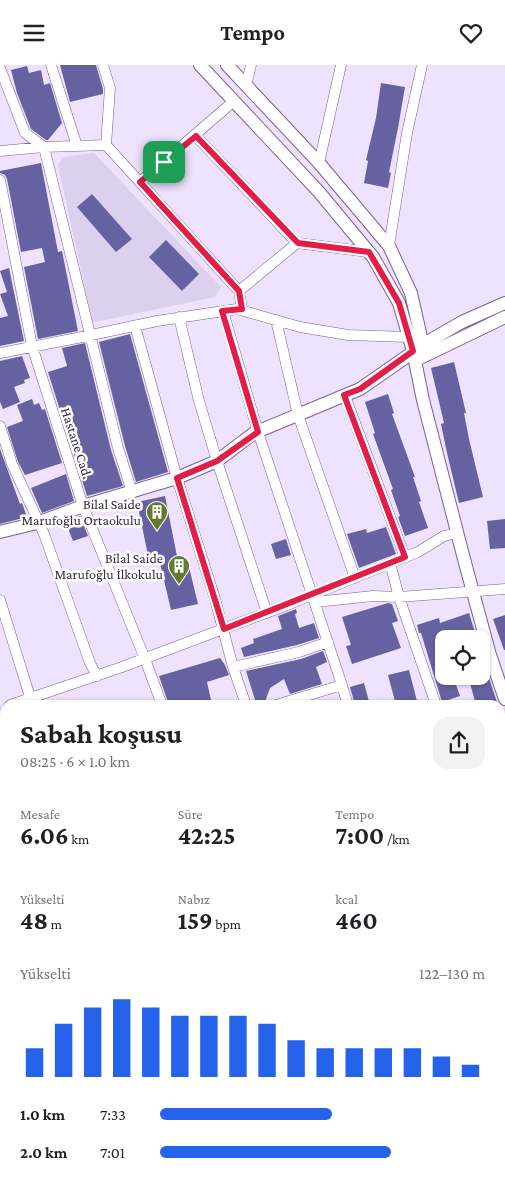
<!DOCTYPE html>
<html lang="tr">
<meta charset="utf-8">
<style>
:root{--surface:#fff;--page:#f2f2f2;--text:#202124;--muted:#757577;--accent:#2563eb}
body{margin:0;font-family:"Crimson Pro",serif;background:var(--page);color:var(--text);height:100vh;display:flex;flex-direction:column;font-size:19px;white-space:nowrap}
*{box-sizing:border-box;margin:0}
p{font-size:16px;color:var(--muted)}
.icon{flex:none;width:28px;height:28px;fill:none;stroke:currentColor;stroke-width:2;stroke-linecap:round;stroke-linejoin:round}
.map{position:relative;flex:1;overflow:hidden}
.panel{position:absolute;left:0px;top:635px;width:505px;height:481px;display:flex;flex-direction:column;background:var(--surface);border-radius:15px 15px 0 0;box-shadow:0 1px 4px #0004}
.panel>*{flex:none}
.tools{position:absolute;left:435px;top:565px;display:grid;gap:10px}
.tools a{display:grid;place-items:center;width:55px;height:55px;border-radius:10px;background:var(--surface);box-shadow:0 1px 4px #0004;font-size:25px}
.pin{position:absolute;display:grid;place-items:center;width:42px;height:42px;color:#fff;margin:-21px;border-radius:10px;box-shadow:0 2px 8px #0006}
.round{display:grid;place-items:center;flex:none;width:52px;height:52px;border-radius:15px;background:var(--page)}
.head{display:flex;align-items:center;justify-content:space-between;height:85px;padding:0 20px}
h1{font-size:28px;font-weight:700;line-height:38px}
.figures{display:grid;grid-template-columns:repeat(3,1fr);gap:8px;height:85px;padding:5px 20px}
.figures div{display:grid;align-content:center}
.figures b{font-size:25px;font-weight:700}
.figures small{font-size:14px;font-weight:400}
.figures p{font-size:14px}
.chart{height:140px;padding:10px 20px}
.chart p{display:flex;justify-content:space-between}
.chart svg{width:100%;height:90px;margin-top:5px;stroke:var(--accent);stroke-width:6}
ul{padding:0 20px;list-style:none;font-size:16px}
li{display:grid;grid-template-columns:80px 60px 1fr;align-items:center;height:38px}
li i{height:12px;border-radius:6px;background:var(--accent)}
header{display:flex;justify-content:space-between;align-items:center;height:65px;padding:0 20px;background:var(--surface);font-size:22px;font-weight:700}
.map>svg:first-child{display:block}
</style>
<header><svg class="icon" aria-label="menu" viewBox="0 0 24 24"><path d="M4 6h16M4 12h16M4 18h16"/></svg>Tempo<svg class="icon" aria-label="heart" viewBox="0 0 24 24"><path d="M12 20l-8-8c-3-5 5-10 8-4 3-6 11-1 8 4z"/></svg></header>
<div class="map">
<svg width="505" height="1116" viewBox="0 0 505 1116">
<rect width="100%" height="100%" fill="#eee2fe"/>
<!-- built -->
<path fill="#ddd0ee" d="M94,88L221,222L215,232L95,257L92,255L58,100L63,92Z"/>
<!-- green -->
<path fill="#a7cd60" d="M500,717H505V750L500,764Z
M500,914L505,933V1067L500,1069Z"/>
<!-- building -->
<path fill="#6662a2" d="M60,0H96L103,24V29L70,37Z
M27,1L29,8L41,5L44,20L50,18L62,58L48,75H46L31,64L17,28L11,5Z
M381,18L405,22L398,63L389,107L391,108L388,123L364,118L368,96L366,95L376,53Z
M41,98L58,187L62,186L78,266L38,274L24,202L45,197L42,183L21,187L7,114L5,110L0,108V106Z
M92,129L132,174L116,187L77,142Z
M166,175L199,209L182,226L149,192Z
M9,203L24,276L0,281V253L8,251L0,229L7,227L0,206Z
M130,269L168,407L136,417L125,381L99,277Z
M85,278L111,385L123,421L87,431L48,307L67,301L62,283Z
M22,291L30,313L24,315L25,318L14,322L20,337L3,344L0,337V296Z
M454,297L466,348H464L469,374L483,432L459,438L447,388L441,359L444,358L431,303Z
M388,329L394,348L392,349L415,412H413L421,436L419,437L428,463L405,471L398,452L400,451L391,425L393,424L373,369L375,368L365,337Z
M32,334L34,340L39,338L42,345L45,344L62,398L25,410L18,397L7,362L23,356L17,340Z
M0,384L20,439L22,438L27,452L0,459Z
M66,409L74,436L42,448L31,423Z
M165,431L178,496L187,494L198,539L171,545L160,498L150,500L137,437Z
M80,451L88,471L73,476L65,456Z
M505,454V483L490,484L487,456Z
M386,462L396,489L359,503L347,469L366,464L367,468Z
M286,474L291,490L276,494L271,479Z
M388,538L392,539L398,556L392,558L401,583L352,599L346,581L351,580L342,552Z
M296,544L297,548L295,549L299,563L314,558L319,573L297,580L244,592L241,583L254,578L253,574L282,564L278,551Z
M469,548L477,574H444V611H453L460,631L442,637L421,568H419L417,560L439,553L440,558Z
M505,550V585H504L493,554Z
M323,586L327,597L316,602L322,619L290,629L284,614L270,623L265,637L256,638L246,606L301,594Z
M220,593L225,600L229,610L207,617L211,635L205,637L206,640H169L159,611Z
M481,595H483L498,640H476L468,611H481Z
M409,605L418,640H396L388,610Z
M364,618L370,640H355L350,622Z"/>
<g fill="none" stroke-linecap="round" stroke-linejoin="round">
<!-- minor casing -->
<g stroke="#7c5e9c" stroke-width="11">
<path id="minor" d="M51,0L77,81
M103,0L110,23L106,80L239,226L242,244
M0,3L25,68L44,82L118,383L132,427
M246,21L251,0
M196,71L297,178
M0,86L44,82L106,80
M319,98L341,0
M0,115L32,281L83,441L145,594L162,640
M140,117L234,36
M389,181L407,68L422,0
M239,226L297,178L369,187
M223,246L258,367L338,608L348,640
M179,252L199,336L217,396L267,548
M276,255L298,350L355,513
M135,261L177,413L215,534L233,602L246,640
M0,288L77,273L157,256L237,244L300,262L348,270L408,272
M345,331L405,492
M0,361L12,399L44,469L90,598L97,611
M390,498L399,532L436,640
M0,535L30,632
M315,537L373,531L399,532L505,524
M233,602L299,587L328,577
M10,640L122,602L287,540L418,487L444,471L457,468
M276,640L342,620
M0,900H5
M0,973H5
M54,1111V1116
M98,1111L99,1116
M151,1111L152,1116
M207,1111L208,1116
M266,1111L267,1116"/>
</g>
<!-- tertiary casing -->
<g stroke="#7c5e9c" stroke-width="14">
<path id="tertiary" d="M200,0L319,127L373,192L399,238L413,286L423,335L464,494L490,590L505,634
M227,0L319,98L389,181L411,228L425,290
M420,293L505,252
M0,467L37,458L83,441L177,413L217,396L254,368L360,324L429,276L462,257L505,238
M500,667L505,666
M0,801L5,824
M500,802L505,791
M500,849L505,868
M0,881L5,880
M0,1037L5,982"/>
</g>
<!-- minor -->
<use href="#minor" stroke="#fff" stroke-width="10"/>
<!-- tertiary -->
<use href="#tertiary" stroke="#fff" stroke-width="12"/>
</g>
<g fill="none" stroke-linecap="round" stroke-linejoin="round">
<!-- route casing -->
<g stroke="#fff" stroke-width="10">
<path id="route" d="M196,71L298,178L369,187L399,238L413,286L360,324L344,330L405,492L224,564L177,413L217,396L258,367L222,246L242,244L239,226L140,117Z"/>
</g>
<!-- route -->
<use href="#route" stroke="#e11d48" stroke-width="6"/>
</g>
<!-- icons -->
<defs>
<g id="building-pin" transform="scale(1.125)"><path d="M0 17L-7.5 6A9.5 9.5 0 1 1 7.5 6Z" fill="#627c2f" stroke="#fff"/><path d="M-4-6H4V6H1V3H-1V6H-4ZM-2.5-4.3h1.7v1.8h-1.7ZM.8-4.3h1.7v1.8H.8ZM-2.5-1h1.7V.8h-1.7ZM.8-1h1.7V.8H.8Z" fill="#fff"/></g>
</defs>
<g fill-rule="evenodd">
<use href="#building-pin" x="157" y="447"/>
<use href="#building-pin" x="179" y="501"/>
</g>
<g text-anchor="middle" stroke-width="5" stroke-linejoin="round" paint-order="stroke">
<!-- street labels -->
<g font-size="14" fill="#342842" stroke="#fff">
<text transform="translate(77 378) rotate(72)" y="5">Hastane Cad.</text>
</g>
<!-- poi labels -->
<g font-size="14" fill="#342842" stroke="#fff" text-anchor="end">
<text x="141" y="444">Bilal Saide<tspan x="141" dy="16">Marufoğlu Ortaokulu</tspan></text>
<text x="163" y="498">Bilal Saide<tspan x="163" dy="16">Marufoğlu İlkokulu</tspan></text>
</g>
</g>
</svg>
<div class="tools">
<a><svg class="icon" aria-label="locate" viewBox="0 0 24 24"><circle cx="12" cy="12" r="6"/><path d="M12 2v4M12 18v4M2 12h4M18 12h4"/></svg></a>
</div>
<div class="pin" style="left:164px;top:97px;background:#1e9e55"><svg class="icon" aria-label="arrive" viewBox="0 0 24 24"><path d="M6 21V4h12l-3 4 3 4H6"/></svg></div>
<section class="panel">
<div class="head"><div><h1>Sabah koşusu</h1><p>08:25 · 6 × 1.0 km</p></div><a class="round"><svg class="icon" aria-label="share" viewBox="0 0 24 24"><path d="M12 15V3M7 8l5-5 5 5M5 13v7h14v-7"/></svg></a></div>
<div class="figures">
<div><p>Mesafe</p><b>6.06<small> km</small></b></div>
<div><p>Süre</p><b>42:25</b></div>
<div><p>Tempo</p><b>7:00<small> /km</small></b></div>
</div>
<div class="figures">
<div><p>Yükselti</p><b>48<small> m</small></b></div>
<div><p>Nabız</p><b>159<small> bpm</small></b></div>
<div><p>kcal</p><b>460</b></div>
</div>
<div class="chart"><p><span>Yükselti</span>122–130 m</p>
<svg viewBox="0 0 160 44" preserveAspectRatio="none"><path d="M5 44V30M15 44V18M25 44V10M35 44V6M45 44V10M55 44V14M65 44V14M75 44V14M85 44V18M95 44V26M105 44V30M115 44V30M125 44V30M135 44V30M145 44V34M155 44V38"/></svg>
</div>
<ul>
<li><b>1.0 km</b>7:33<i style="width:53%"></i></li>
<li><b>2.0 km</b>7:01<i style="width:71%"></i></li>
</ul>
</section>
</div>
